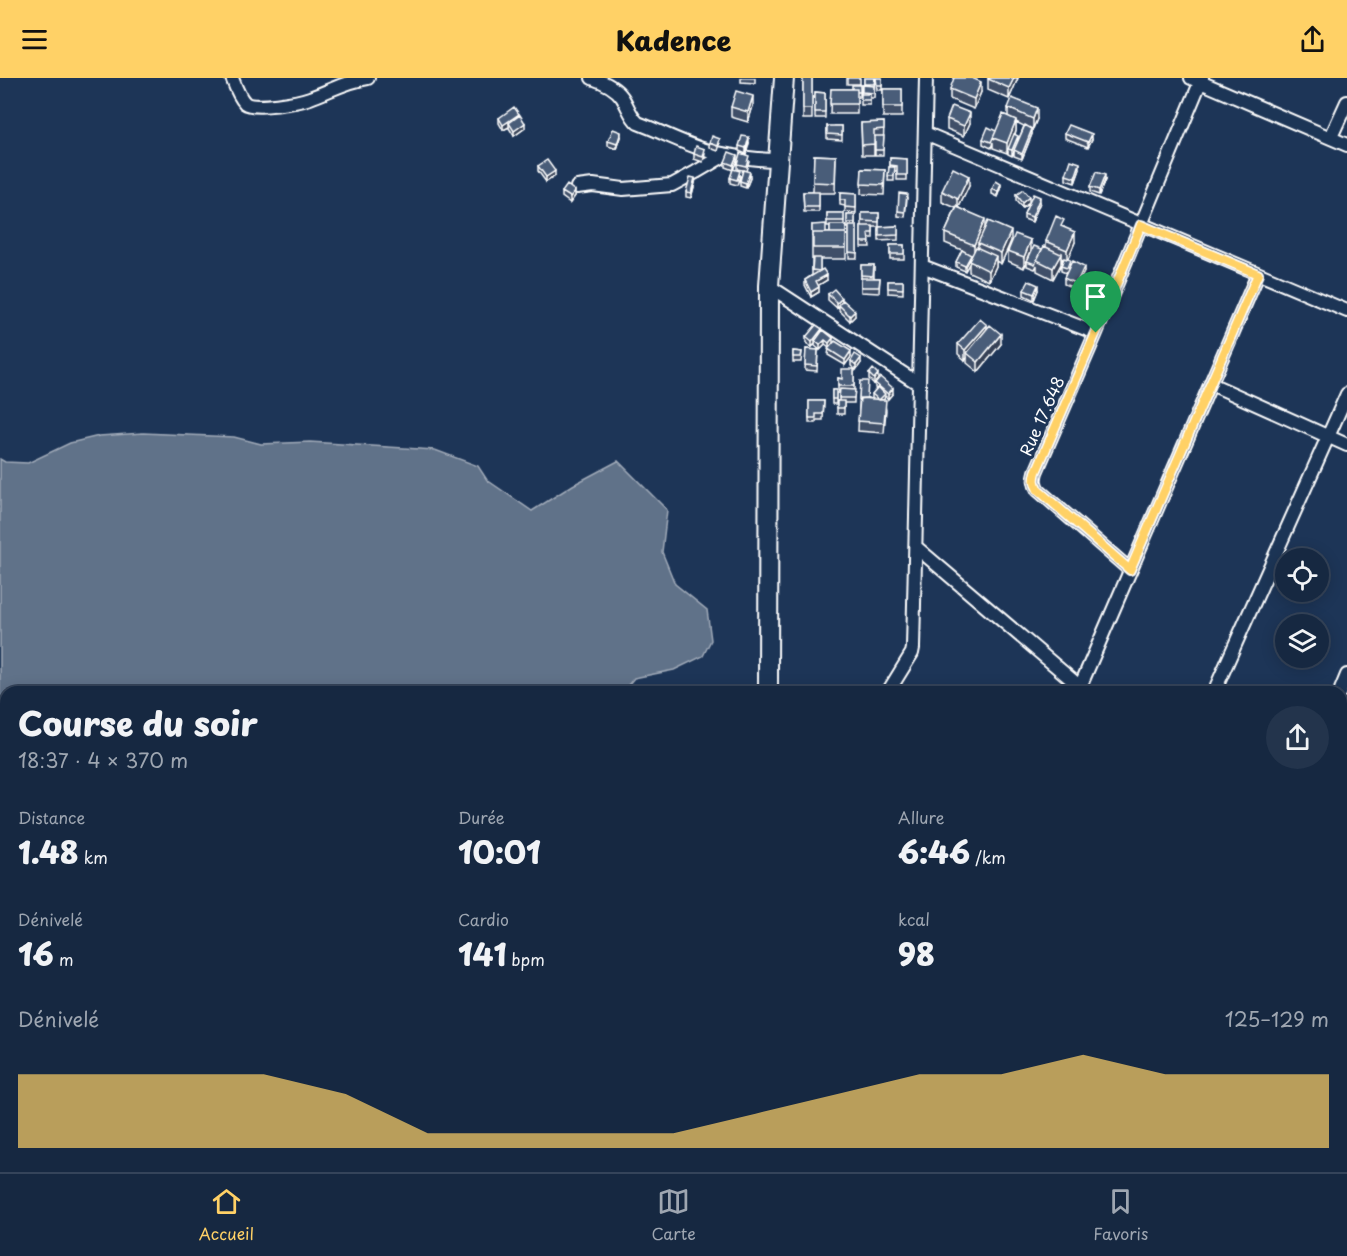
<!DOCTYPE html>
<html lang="fr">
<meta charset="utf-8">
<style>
:root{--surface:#162841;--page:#23344c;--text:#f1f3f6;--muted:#9ea6b1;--line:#35445a;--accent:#ffd166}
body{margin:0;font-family:"Playpen Sans",sans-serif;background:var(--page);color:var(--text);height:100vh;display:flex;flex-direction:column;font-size:22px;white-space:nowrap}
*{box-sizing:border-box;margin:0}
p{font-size:20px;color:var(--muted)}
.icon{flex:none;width:33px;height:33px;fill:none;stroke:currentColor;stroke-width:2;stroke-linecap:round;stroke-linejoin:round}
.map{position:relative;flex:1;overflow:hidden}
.panel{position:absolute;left:0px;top:608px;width:1347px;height:488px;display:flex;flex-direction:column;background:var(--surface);border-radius:18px 18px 0 0;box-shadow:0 3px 15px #0003,0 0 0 2px var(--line)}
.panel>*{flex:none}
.tools{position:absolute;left:1275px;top:470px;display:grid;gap:12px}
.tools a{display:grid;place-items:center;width:54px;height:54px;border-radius:50%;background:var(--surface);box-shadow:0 3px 15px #0003,0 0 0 2px var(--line);font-size:30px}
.pin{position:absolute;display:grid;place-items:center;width:51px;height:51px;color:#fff;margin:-62px -26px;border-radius:50% 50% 50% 0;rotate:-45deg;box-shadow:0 0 6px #0007}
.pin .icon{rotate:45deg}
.round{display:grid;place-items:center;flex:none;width:63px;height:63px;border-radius:32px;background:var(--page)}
.head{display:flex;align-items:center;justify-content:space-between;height:102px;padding:0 18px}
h1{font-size:33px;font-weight:800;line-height:45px}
.stats{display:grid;grid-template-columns:repeat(3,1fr);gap:9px;height:102px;padding:6px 18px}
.stats div{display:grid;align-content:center}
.stats b{font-size:30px;font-weight:800}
.stats small{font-size:16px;font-weight:400}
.stats p{font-size:16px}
.chart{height:168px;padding:12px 18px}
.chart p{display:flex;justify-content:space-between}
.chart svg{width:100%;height:108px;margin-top:6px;fill:var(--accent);opacity:.7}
header{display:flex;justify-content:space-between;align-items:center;height:78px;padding:0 18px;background:var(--accent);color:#111;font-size:27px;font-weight:800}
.tabs{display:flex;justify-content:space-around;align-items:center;height:84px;border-top:2px solid var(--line);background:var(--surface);font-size:16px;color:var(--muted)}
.tabs a{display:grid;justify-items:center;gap:3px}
.tabs .current{color:var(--accent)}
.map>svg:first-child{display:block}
</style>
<header><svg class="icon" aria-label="menu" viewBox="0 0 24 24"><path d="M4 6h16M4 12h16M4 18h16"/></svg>Kadence<svg class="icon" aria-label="share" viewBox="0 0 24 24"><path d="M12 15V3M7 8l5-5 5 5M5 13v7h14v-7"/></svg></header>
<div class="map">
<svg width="1347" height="1094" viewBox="0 0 1347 1094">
<rect width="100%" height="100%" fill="#1d3557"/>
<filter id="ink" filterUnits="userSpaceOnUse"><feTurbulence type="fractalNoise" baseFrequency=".0167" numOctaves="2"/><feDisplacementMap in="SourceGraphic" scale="12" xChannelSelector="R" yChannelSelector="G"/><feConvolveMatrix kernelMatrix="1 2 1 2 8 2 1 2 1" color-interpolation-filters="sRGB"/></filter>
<g filter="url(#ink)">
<!-- water -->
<path fill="#617289" stroke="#a0aab8" stroke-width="1.5" d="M143,355L234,359L261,366L310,364L435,372L478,388L487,402L532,433L573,407L618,383L667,432L662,474L675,506L707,532L711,562L703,578L674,592L634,600L623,613L6,614V870H0V381L5,384L28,385L70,365L99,358Z"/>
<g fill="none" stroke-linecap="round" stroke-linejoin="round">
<!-- stream -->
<path stroke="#a0aab8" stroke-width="4.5" d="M643,1089L645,1094"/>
<!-- street casing -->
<g stroke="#fff" stroke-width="16">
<path id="street" d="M232,0C235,8 239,19 245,25C254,32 299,24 310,20C330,13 346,3 368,0
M592,0C604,4 615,9 622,19C628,28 630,38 638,45C662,54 684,66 709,73C728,78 759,82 779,82
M1191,0L1347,67
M925,55L1347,233
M1331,59L1347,24
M577,109L593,107L623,111L672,107L696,94L725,77
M922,188L1096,255
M769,208L919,306
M1211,306L1347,367
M916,469L1085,613
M1130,492L1038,412C1034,405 1034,401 1036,394L1096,255L1202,0
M1080,609L1258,196
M888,614L912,575L913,570L926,0
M1214,614L1347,316
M1340,614L1347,597
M1341,684L1347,688
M1341,831L1347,836
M1341,990L1347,995
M1187,1094L1192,1089"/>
</g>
<!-- secondary casing -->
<g stroke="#fff" stroke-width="22">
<path id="secondary" d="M768,614L769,208L784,0
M766,1089V1094"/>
</g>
<!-- path -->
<path stroke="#fff" stroke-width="3" stroke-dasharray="1.5 4.5" stroke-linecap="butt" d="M78,1094L82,1092"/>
<!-- street -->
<use href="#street" stroke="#1d3557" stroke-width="12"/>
<!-- secondary -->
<use href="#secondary" stroke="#1d3557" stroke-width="18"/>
</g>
<!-- wall -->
<path fill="#405068" stroke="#fff" stroke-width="1.5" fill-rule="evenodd" d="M741,0H755V5L741,4Z
M803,0H812V41H803Z
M847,0H860V6H847Z
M864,0H875L874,20H870V27H861V16L862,7H864Z
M876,0H882V12H877Z
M988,0H1018L1009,21L988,12Z
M860,7V19H857V36H830L831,11H852Z
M883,11H902V39H883Z
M950,11L981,14L974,31L950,21Z
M815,14L825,15V40H815Z
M753,28L748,44L731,39V29Z
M1008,30L1037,41L1032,51V56L1022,81L1014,78V73L1012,78L1008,76V73L1007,75L993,70V64L991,70L983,66V61L996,53L1008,38ZM1016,44L1024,48L1018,63L1015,57L1016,52Z
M519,38L525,50L514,58L509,50V49L503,52L499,45V40Z
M947,41L970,45L964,58L947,51Z
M884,44L883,77H875V62H874V77H862L861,45Z
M827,48H842V62L827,61Z
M1065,55L1092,61L1088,69L1065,60Z
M621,59L617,71L608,68V63Z
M710,65L720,66L718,73L710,70Z
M749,65L746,76L739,73V68Z
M694,76H705L703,84L694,81Z
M814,77L836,78L835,115H819V134H804L803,114H813Z
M890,80L907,81V102H897V93H894V103H888L889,89H890Z
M737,82L733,91L740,98L737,107L730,105V100L733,92L725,89V84Z
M749,83L746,93L750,100L746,110L740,108V103L743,92L737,91V86Z
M538,88L555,98L546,104L538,93Z
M862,91L885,92L884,117L861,116Z
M1080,91L1075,105L1066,102V97Z
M1105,102L1099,117L1090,114V109Z
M695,105L691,120L686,119V114Z
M969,108L959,129L985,149L1011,163L1001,186L996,183V188L989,203L969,194V185L965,193L956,189V184L962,172L945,165V155L956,130L942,124V113Z
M992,111H1001L998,119L992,116Z
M562,114L575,118L570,125L562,119Z
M840,115L856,116V135L845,134V128L840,127Z
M1016,117L1029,124H1040L1032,144L1024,141V136L1029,125L1022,130L1016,123Z
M907,121L905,139L898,138V133Z
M827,135H844V147H846V181H820V193L827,202L818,207L819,214L811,219L805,207V202L812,197V147L826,155H830V148H827Z
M862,135H879V149H873V160H869L870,169H861V148H862Z
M847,137H855V148H857V180H849V150H847Z
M898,148V162L879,163V149Z
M1064,149L1075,164L1067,182L1070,188L1084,194L1076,211L1064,206V200L1066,195L1061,193V188L1063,181L1061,180V186L1053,201L1037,193V187L1035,191L1027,188V183L1046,169V163Z
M890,167H904V181H890Z
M1008,173H1031L1024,190L1008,183Z
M861,187H874V200H880L879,215L861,214Z
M888,203H903V216L888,215Z
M1024,212H1038L1034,222L1024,217Z
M828,216L842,224L855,238L850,243L839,232V229L837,230L828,222Z
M822,253L833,265L851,279L845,287L828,277L829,270L825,267L820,272L815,268V266L812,269L806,265V259Z
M958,266H1001L978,294L967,285V280L965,282L958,276Z
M806,271L818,272L817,293L805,292Z
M793,273L802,274L801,284H793Z
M851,283L861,285L856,292L851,288Z
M854,291V325H844V336H837V323H839V313H838V300L842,301Z
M869,296L878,301L893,315L888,321L885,318L884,322L886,332L884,355L858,353L860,303L868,320L872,321V316L876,311L875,310V305L874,306L869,301Z
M832,312H836V326H832Z
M809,323H824L823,342H816V345H809Z
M1347,877V911L1341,906V888L1346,881Z"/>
<!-- shaded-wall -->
<path fill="#344155" stroke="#fff" stroke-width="1.5" d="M1014,0H1018L1009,21V10Z
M981,4V14L974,31V21Z
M753,18V28L748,44V34Z
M1037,30V41L1033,51V41Z
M970,35V45L964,58V48Z
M519,36V42L509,45V49L503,52V47Z
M1016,42V52L1009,71H1008L1007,75V65Z
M525,45V50L514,58V53Z
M1032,51V56L1022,81V76Z
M621,54V59L617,71V66Z
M1092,56V61L1088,69V64Z
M1018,58V63L1012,78V72Z
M749,59V65L746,76V70Z
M737,77V82L733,92V87Z
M1080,85V91L1075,105V100Z
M555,93V98L546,104V99Z
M750,94V100L746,110V105Z
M1105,97V102L1099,117V112Z
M969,98V108L958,131V121Z
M695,100V105L691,120V115Z
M1001,106V111L998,119V114Z
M575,113V118L570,125V119Z
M1029,119V125L1022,130V125Z
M1040,119V124L1032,144V139Z
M985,141V151L978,165V168L974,177V167Z
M1011,153V163L1001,186V175Z
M1075,154V164L1067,183V172Z
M1031,162V173L1024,190V179Z
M1061,176V186L1053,201V190Z
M971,177V182L965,193V188Z
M996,178V188L989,203V193Z
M1084,189V194L1076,211V206Z
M827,197V202L816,209V203Z
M1038,207V212L1034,222V216Z
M819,209V214L811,219V214Z
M842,220V225L837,230V225Z
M855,233V238L850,243V238Z
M987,247V257L967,275V280L965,282V272Z
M822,251V256L815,263V266L812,269V264Z
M1001,256V266L978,294V284Z
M833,260V265L829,270V265Z
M825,262V267L820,272V267Z
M851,273V279L845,287V282Z
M861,280V285L856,292V287Z
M878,296V302L874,306V301Z
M893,310V315L888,321V316Z"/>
<!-- building -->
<path fill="#4a5d79" stroke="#fff" stroke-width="1.5" d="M803,0H812V31H803Z
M864,0H875L874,6H864Z
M876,0H882V7H877Z
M954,0H972L981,4L974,21L950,11Z
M988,0H1014L1009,10L988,1Z
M852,7H860V14H857V11H852Z
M862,7L874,8V15L862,14Z
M831,11H857V26H830Z
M883,11H902V29H883Z
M736,13L753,18L748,34L731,29Z
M815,14L825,15V34H815Z
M861,16H870V22H861Z
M1012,20L1037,30L1033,41L1008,30Z
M952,28L970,35L964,48L947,41Z
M514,29L519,36L503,47L499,40Z
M1003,36L1016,42L1007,65L993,60Z
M520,37L525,45L514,53L509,45Z
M884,44V51L874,52V66L862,67L861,45Z
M1025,47L1032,51L1022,76L1014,72Z
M1069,47L1092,56L1088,64L1065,55Z
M827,48H842V57L827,56Z
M988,49L996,53L991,64L983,61Z
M613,51L621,54L617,66L608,63Z
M1014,56L1018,58L1012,72L1008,71Z
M712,58L720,61L718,68L710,65Z
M742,58L749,59L746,70L739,68Z
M875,58H884L883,72H875Z
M696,68L705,71L703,79L694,76Z
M729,74L737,77L733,87L725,84Z
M740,75L749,78L746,88L737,86Z
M814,77L836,78L835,105L813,104Z
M890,80L907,81V97H897V88L890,87Z
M547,82L555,93L546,99L538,88Z
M1071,82L1080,85L1075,100L1066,97Z
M889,89H895L894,98H888Z
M953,90L969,98L958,121L942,113Z
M733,91L740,93L737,102L730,100Z
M862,91L885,92L884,107L861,106Z
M743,92L750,94L746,105L740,103Z
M1096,94L1105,97L1099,112L1090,109Z
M690,99L695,100L691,115L686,114Z
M996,103L1001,106L998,114L992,111Z
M567,107L575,113L570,119L562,114Z
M1023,112L1029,119L1022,125L1016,117Z
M803,114H819V129H804Z
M840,115L856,116V130L845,129V122H840Z
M899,115L907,116L905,134L898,133Z
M1033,116L1040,119L1032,139L1024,136Z
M957,129L985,141L974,167L945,155Z
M827,135H844V143H827Z
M862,135H879V144L862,143Z
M847,137H855V145H847Z
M1056,138L1064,142L1061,148L1075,154L1067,172L1046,163Z
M988,143L1011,153L1001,175L978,165Z
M826,146V155H813L812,159V147Z
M830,147H846V158V155H830Z
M849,148H857V175L849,174Z
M861,148H873V155H869L870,164H861Z
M898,148V157L879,158V149Z
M813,155H846V170H813Z
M1015,156L1031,162L1024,179L1008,173Z
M890,167H904V176H890Z
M1034,168L1042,171L1035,186L1027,183Z
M1044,168L1061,176L1053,190L1037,182Z
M976,169L996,178L989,193L969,183Z
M962,172L971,177L965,188L956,184Z
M813,180H820V193L812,192Z
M1064,180L1070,182L1067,190L1061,188Z
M1072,183L1084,189L1076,206L1064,200Z
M861,187H874L873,198L861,197Z
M823,191L827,197L816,203L819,209L811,214L805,202Z
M861,200H880L879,209H861Z
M888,203H903V211L888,210Z
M1029,203L1038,207L1034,216L1024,212Z
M834,211L842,220L837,225L828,216Z
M843,222L855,233L850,238L839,227Z
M980,241L987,247L965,272L958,266Z
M816,247L822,251L812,264L806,259Z
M990,247L1001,256L978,284L967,275Z
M823,252L833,260L829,265L825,262L820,267L815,263Z
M835,263L851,273L845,282L828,271Z
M806,271L818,272L817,288L805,287Z
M793,273L802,274L801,279H793Z
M855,276L861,280L856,287L851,283Z
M842,291H854V308H838V300L842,301Z
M873,291L878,296L874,301L869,296Z
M880,299L893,310L888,316L875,305Z
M860,303H868L867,320L859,321Z
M878,309L885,316L879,322L872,316Z
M840,311L855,312L854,320H839Z
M832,312H836V321H832Z
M860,320L886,322L884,345L858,343Z
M809,323H824L823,336H816V340H809Z
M837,323H844V330H837Z
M1347,880V901L1341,896V888Z"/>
</g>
<g fill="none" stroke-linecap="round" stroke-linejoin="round" filter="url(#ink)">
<!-- route casing -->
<g stroke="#fff" stroke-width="12">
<path id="route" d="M1141,147L1258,196L1130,492L1038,412C1034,405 1034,401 1036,394L1096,255Z"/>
</g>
<!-- route -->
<use href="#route" stroke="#ffd166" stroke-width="8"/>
</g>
<g text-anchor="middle" stroke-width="6" stroke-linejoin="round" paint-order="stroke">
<!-- street labels -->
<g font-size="16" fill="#fff" stroke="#1d3557">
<text transform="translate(1042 338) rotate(-66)" y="6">Rue 17.648</text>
</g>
</g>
</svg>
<div class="tools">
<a><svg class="icon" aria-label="locate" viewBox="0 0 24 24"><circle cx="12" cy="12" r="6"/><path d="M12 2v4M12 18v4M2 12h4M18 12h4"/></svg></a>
<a><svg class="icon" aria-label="layers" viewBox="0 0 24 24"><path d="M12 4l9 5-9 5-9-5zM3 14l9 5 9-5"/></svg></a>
</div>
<div class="pin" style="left:1096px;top:255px;background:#1e9e55"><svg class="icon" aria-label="arrive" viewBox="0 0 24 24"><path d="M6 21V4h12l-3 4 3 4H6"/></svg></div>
<section class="panel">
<div class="head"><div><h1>Course du soir</h1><p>18:37 · 4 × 370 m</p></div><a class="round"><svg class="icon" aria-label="share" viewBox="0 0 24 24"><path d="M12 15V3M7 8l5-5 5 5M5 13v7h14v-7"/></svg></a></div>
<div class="stats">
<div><p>Distance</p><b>1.48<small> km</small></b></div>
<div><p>Durée</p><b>10:01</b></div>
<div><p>Allure</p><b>6:46<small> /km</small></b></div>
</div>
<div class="stats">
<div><p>Dénivelé</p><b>16<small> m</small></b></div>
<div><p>Cardio</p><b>141<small> bpm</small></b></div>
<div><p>kcal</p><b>98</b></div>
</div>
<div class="chart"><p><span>Dénivelé</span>125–129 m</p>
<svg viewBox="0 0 160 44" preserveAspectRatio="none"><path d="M0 44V14L10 14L20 14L30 14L40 22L50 38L60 38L70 38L80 38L90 30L100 22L110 14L120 14L130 6L140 14L150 14L160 14V44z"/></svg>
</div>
</section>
</div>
<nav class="tabs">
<a class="current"><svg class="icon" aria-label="home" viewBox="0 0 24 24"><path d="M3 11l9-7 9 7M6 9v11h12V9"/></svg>Accueil</a>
<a><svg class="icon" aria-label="map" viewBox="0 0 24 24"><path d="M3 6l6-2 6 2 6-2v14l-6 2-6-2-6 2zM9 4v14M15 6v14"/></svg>Carte</a>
<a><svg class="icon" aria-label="saved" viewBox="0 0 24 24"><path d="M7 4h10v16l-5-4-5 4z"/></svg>Favoris</a>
</nav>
